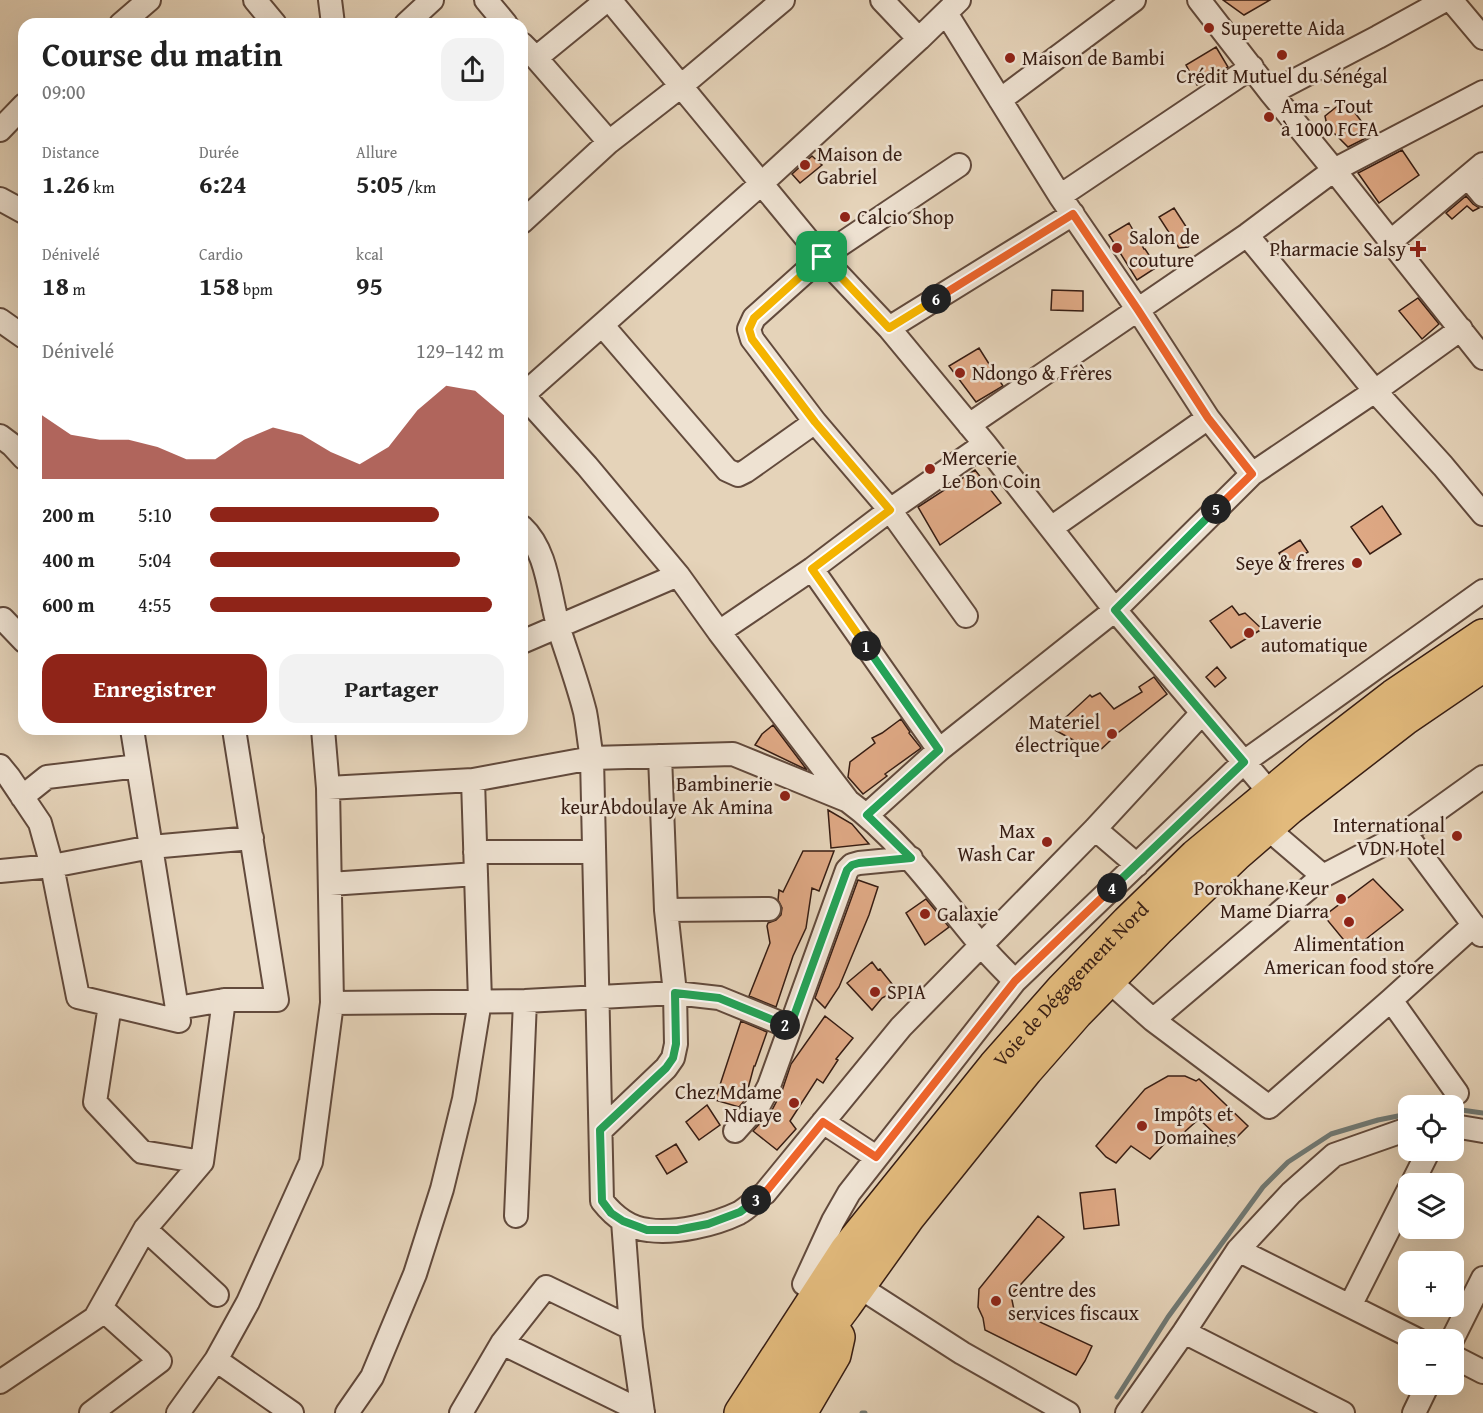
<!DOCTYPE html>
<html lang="fr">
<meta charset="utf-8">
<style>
:root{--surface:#fff;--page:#f2f2f2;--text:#222;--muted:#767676;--accent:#8f2418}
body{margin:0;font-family:"Gentium Book Plus",serif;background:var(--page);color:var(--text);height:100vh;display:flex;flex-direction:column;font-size:22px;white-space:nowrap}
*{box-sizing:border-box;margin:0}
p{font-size:20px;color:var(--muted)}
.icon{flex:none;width:33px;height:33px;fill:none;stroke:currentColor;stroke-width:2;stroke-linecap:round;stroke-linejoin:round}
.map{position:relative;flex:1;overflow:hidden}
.details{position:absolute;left:18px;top:18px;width:510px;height:717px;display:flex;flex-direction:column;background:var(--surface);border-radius:18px;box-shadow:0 6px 24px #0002}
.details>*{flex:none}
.controls{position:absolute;left:1398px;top:1095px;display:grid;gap:12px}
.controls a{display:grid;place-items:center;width:66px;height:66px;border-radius:12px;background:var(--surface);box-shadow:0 6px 24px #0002;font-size:30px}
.pin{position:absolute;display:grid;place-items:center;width:51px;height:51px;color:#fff;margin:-26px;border-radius:12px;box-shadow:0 3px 9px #0006}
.km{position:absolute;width:30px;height:30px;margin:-15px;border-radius:50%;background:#222;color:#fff;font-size:16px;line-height:30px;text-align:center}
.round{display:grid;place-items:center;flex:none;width:63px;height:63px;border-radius:18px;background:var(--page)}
.head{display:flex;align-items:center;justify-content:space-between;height:102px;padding:0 24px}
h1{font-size:33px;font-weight:700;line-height:45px}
.metrics{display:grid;grid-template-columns:repeat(3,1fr);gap:9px;height:102px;padding:6px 24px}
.metrics div{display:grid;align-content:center}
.metrics b{font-size:26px;font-weight:700}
.metrics small{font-size:16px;font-weight:400}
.metrics p{font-size:16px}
.chart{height:168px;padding:12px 24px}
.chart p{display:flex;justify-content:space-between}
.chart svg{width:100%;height:108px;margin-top:6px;fill:var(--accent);opacity:.7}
.button{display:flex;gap:12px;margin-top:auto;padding:12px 24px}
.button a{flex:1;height:69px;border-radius:18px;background:var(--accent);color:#fff;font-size:24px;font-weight:700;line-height:69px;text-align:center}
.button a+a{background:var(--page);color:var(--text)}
ul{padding:0 24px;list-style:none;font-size:20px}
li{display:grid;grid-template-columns:96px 72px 1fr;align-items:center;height:45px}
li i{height:15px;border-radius:8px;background:var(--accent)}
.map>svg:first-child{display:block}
</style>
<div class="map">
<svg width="1483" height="1413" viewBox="0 0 1483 1413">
<rect width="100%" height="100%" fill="#e5d3b9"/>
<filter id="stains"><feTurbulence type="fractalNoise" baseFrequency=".00333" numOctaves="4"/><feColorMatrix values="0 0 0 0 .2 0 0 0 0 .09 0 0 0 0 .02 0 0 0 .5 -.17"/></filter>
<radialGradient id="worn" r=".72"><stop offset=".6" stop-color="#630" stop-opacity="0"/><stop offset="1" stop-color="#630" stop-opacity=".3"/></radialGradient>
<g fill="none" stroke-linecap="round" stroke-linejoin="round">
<!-- stream -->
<path stroke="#707974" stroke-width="5" d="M1454,1109L1483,1113
M1117,1397L1168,1317L1263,1187L1288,1162L1331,1134L1378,1120L1408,1114
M862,1413H865"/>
</g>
<!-- building -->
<path fill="#dea884" stroke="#371d13" stroke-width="1.5" d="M1223,0H1270L1244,15Z
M1216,47L1228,67L1197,85L1186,65Z
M1345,100L1372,135L1348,147L1327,126L1325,116Z
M1402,150L1419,175L1379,203L1358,173Z
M812,156L822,165L800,183L792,174Z
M1466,196L1473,204L1479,208L1473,211L1467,206L1452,219L1446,213Z
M1174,208L1194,239L1188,247L1179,248L1159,217Z
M1129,223L1144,249H1145L1157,267L1137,280L1109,235Z
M1052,290L1083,291V311L1051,310Z
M1418,298L1439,324L1422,339L1399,311Z
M979,348L1003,386L976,402L949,366Z
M975,470L1001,503L940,545L918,507Z
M1382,506L1401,534L1370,554L1351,527Z
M1300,540L1308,552L1287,565L1279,553Z
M1232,606L1239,615L1245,613L1262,629L1231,648L1210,621Z
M1217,667L1226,678L1215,687L1206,677Z
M1154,677L1167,694L1110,739L1111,740L1097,753L1053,729L1090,695L1092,697L1100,693L1114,709L1142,692L1139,687Z
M901,719L910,732L909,733L921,748L885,774L887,776L863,794L848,777L850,762L875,743L872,738L882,733Z
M773,725L807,770L755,745L762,734Z
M828,810L852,824L869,844L831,848Z
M803,851H834L819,891L812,888L806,928L793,956L776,1007L749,996L770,943L767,926L768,923L776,920L781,915L782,908L778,900L779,890L783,892Z
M1373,879L1403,910L1352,950L1324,916Z
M858,880L878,887L869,915L839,987L825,1008L815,998Z
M926,899L949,927L925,945L906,913Z
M872,962L878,970L880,969L897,990L882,998L872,1010L847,983Z
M825,1016L853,1038L836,1059L838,1060L823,1083L817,1079L790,1121L796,1129L777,1150L753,1131L772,1110L782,1091L791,1064Z
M741,1021L767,1032L755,1066H754L745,1100L739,1107L715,1100Z
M1168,1076H1185L1196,1081L1199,1079L1248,1126L1228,1146L1199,1119L1172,1143L1168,1140L1150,1159L1131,1146L1116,1163L1106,1157L1096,1146L1145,1089Z
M707,1105L720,1125L699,1140L686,1122Z
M676,1144L687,1162L667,1174L656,1156Z
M1115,1189L1119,1225L1084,1229L1080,1193Z
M1038,1216L1064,1237L1011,1295L1014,1310L1092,1346L1085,1361L1076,1375L985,1330L983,1318L978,1307L979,1289Z"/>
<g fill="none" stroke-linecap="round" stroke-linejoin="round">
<!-- minor casing -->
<g stroke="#624a3c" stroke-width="26">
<path id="minor" d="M255,0L275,24
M330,0L333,24
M486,0L506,24
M610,0L822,257L889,328L985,444L1115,610L1271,794
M882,0L919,39
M1199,0L1271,93L1334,170L1483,358
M1451,0L1483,38
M946,13L1060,196L1138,310L1208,418L1252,474
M121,24L149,0
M406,24L432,0
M522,44L536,58L609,142
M536,58L607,0
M1271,93L1378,37L1445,0
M1000,100L1134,0
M0,130L24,105
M959,165L822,257L754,318L749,329L752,339L815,422L890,510L966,616
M1468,177L1483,195
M1060,196L1252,67
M0,199L24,212
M522,222L609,142L681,86L783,0
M1247,235L1375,391L1443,466L1483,514
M1390,242L1483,164
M0,320L24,337
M603,326L727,470L738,475L746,471L815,422
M889,328L1073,214
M522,394L587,466L678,575L719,632L848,801C901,840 938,894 980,944C991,957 1003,969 1015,981
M523,395L762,183L919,39L959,0
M969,425L1247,235L1334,170L1483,92
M0,436L12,445L24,458
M522,527C548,551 549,595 559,629C568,657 578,684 585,712C588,727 589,743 592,758L602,1201C613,1215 629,1228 648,1230C675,1234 714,1225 739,1213C748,1208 756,1199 765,1193L901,1027L1095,829L1202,713
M1051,528L1208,418
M812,569L939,750
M3,619L24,641
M719,632L812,569L890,510L985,444
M522,642L678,575
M0,766L9,777L40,823L52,866L78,997L179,1021L132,729
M328,788L473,780L592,758L733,754L846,800
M22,797L47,777L138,766
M867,815L939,750L1115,610L1252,474L1375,391L1461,329
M1267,828L1323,876
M1095,829L1137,865
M1405,833L1481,935
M475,852H594
M0,871L52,866L151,847L252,838
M330,884L476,874
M666,910L769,909
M1108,980L1153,1020L1269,1107L1391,1000L1474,925
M1391,1000L1457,1093
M332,1003L525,1001L675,993L719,998L790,1027
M110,1005L95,1102L142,1152L202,1162
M177,1008L224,1000H277L234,729
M1153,1020L1323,876L1405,833L1483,777
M823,1122L876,1157
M1454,1126L1483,1131
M601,1130L666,1068L673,1058L676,1044L675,993L666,910L660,756
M735,1131L760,1103L769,1086L847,870L852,865L859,863L911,858
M1412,1184L1429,1150
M516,1216L525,1001
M623,1221L631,1328L643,1413
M145,1229L217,1295
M1238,1250L1418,1340
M804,1284L833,1221L849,1193L1015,981L1244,762L1483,591
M858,1286L962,1353L1068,1413
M1350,1306L1408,1191
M1184,1332L1343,1413
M1452,1340L1483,1278
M502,1343L643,1412
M1454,1357L1483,1372
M216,1360L292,1413
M0,1382L95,1318L145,1229L202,1162L224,1000
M91,1413L160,1361L101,1308
M178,1413L216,1360L248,1302L311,1162L332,1003L328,788L323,729
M347,1413L372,1377L415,1274L442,1189L464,1099L480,1001L473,780
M461,1413L502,1343L546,1287L631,1328
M1127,1413L1184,1332L1238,1250L1291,1193L1334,1155L1408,1129
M1414,1413L1428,1384"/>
</g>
<!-- highway casing -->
<g stroke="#371d13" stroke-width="36">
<g id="highway">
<path id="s1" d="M741,1413L847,1250L995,1066L1063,989L1128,922L1196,856L1320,753L1394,696L1483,636"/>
<path d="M771,1413L815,1345L845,1305L908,1217L1026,1070L1076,1013L1159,928L1235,855L1289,808L1404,719L1483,665"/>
<path d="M800,1413L834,1355L838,1337"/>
</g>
</g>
<!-- minor -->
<use href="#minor" stroke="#eee2d2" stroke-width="22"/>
<!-- highway -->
<use href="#highway" stroke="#e2ba7c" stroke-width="33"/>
</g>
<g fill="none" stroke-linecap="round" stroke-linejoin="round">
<!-- split-1 casing -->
<g stroke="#fff" stroke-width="12">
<path id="split-1" d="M822,257L754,318L749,329L752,339L815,422L890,510L812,569L866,646"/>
</g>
<!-- split-2 casing -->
<g stroke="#fff" stroke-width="12">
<path id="split-2" d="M785,1025L790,1027L847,870L852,865L859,863L911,858L867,815L939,750L866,646"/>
</g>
<!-- split-3 casing -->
<g stroke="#fff" stroke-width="12">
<path id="split-3" d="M756,1200L740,1212L708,1224L677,1230H647L623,1221L611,1213L602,1201L600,1130L666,1068L673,1058L676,1044L675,993L719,998L785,1025"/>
</g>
<!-- split-4 casing -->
<g stroke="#fff" stroke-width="12">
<path id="split-4" d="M756,1200L765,1193L823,1122L876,1157L1015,981L1112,888"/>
</g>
<!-- split-5 casing -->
<g stroke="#fff" stroke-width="12">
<path id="split-5" d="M1112,888L1244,762L1115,610L1216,509"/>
</g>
<!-- split-6 casing -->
<g stroke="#fff" stroke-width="12">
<path id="split-6" d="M936,299L1073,214L1138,310L1208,418L1252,474L1216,509"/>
</g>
<!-- split-7 casing -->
<g stroke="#fff" stroke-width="12">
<path id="split-7" d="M822,257L889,328L936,299"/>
</g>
<!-- split-1 -->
<use href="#split-1" stroke="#f5b400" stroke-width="8"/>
<!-- split-2 -->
<use href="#split-2" stroke="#22a559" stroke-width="8"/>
<!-- split-3 -->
<use href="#split-3" stroke="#22a559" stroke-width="8"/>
<!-- split-4 -->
<use href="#split-4" stroke="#f0652b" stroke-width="8"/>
<!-- split-5 -->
<use href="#split-5" stroke="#22a559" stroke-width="8"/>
<!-- split-6 -->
<use href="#split-6" stroke="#f0652b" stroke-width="8"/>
<!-- split-7 -->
<use href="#split-7" stroke="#f5b400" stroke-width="8"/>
</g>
<!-- markers -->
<g fill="#8f2418" stroke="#eee2d2" stroke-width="2">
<circle cx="1209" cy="28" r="6"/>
<circle cx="1282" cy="55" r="6"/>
<circle cx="1010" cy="58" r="6"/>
<circle cx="1269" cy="117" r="6"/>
<circle cx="805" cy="165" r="6"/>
<circle cx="845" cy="217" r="6"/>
<circle cx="1117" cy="248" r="6"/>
<path d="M1415 240h6v6h6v6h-6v6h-6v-6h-6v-6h6z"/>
<circle cx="960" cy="373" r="6"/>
<circle cx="930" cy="469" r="6"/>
<circle cx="1357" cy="563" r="6"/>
<circle cx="1249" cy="633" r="6"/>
<circle cx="1112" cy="734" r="6"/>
<circle cx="785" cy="796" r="6"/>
<circle cx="1457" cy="836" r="6"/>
<circle cx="1047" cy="842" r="6"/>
<circle cx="1341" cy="899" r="6"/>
<circle cx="925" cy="914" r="6"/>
<circle cx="1349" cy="922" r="6"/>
<circle cx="875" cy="992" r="6"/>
<circle cx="794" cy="1103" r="6"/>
<circle cx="1142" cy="1126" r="6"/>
<circle cx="996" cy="1301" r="6"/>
</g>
<g text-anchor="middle" stroke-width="5" stroke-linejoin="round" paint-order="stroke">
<!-- poi labels -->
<g font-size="20" fill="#371d13" stroke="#eee2d2" text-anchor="start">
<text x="1221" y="35">Superette Aida</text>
<text x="1022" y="65">Maison de Bambi</text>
<text x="1282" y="83" text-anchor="middle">Crédit Mutuel du Sénégal</text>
<text x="1281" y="113">Ama - Tout<tspan x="1281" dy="23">à 1000 FCFA</tspan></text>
<text x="817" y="161">Maison de<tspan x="817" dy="23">Gabriel</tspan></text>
<text x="857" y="224">Calcio Shop</text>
<text x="1129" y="244">Salon de<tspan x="1129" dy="23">couture</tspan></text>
<text x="1406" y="256" text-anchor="end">Pharmacie Salsy</text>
<text x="972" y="380">Ndongo &amp; Frères</text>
<text x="942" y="465">Mercerie<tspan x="942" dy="23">Le Bon Coin</tspan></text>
<text x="1345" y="570" text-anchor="end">Seye &amp; freres</text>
<text x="1261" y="629">Laverie<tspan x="1261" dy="23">automatique</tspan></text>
<text x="1100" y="729" text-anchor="end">Materiel<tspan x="1100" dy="23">électrique</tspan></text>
<text x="773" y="791" text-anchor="end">Bambinerie<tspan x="773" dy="23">keurAbdoulaye Ak Amina</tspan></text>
<text x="1445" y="832" text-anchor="end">International<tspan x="1445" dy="23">VDN Hotel</tspan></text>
<text x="1035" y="838" text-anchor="end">Max<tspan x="1035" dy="23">Wash Car</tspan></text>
<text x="1329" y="895" text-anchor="end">Porokhane Keur<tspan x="1329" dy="23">Mame Diarra</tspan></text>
<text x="937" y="921">Galaxie</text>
<text x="1349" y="951" text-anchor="middle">Alimentation<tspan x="1349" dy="23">American food store</tspan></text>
<text x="887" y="999">SPIA</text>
<text x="782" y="1099" text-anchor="end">Chez Mdame<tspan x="782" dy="23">Ndiaye</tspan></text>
<text x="1154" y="1121">Impôts et<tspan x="1154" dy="23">Domaines</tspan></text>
<text x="1008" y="1297">Centre des<tspan x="1008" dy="23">services fiscaux</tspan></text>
</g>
<!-- street labels -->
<g font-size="20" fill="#371d13" stroke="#eee2d2">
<text dy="7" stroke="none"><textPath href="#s1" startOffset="542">Voie de Dégagement Nord</textPath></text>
</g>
</g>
<rect width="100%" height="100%" filter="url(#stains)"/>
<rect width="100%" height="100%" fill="url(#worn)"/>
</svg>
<div class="controls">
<a><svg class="icon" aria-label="locate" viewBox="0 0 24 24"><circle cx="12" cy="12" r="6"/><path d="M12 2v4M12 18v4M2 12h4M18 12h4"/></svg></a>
<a><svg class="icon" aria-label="layers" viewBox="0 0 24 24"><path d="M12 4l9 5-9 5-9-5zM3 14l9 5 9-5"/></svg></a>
<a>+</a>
<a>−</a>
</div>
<div class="pin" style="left:822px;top:257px;background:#1e9e55"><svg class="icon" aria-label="arrive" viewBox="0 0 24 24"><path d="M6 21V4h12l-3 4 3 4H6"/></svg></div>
<b class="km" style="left:866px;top:646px">1</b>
<b class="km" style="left:785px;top:1025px">2</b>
<b class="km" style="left:756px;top:1200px">3</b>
<b class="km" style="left:1112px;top:888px">4</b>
<b class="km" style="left:1216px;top:509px">5</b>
<b class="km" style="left:936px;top:299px">6</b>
<section class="details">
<div class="head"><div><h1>Course du matin</h1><p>09:00</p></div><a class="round"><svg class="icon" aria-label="share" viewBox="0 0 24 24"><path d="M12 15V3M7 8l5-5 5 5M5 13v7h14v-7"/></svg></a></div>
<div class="metrics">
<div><p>Distance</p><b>1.26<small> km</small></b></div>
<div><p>Durée</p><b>6:24</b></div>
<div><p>Allure</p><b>5:05<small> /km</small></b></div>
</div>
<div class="metrics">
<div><p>Dénivelé</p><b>18<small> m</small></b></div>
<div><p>Cardio</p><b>158<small> bpm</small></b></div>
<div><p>kcal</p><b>95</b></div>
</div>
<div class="chart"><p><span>Dénivelé</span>129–142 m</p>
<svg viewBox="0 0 160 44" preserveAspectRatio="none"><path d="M0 44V18L10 26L20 28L30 28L40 31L50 36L60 36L70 28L80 23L90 26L100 33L110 38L120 31L130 16L140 6L150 8L160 18V44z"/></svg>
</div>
<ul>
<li><b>200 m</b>5:10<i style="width:78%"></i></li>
<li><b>400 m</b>5:04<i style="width:85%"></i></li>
<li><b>600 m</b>4:55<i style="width:96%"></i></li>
</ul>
<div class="button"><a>Enregistrer</a><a>Partager</a></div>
</section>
</div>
